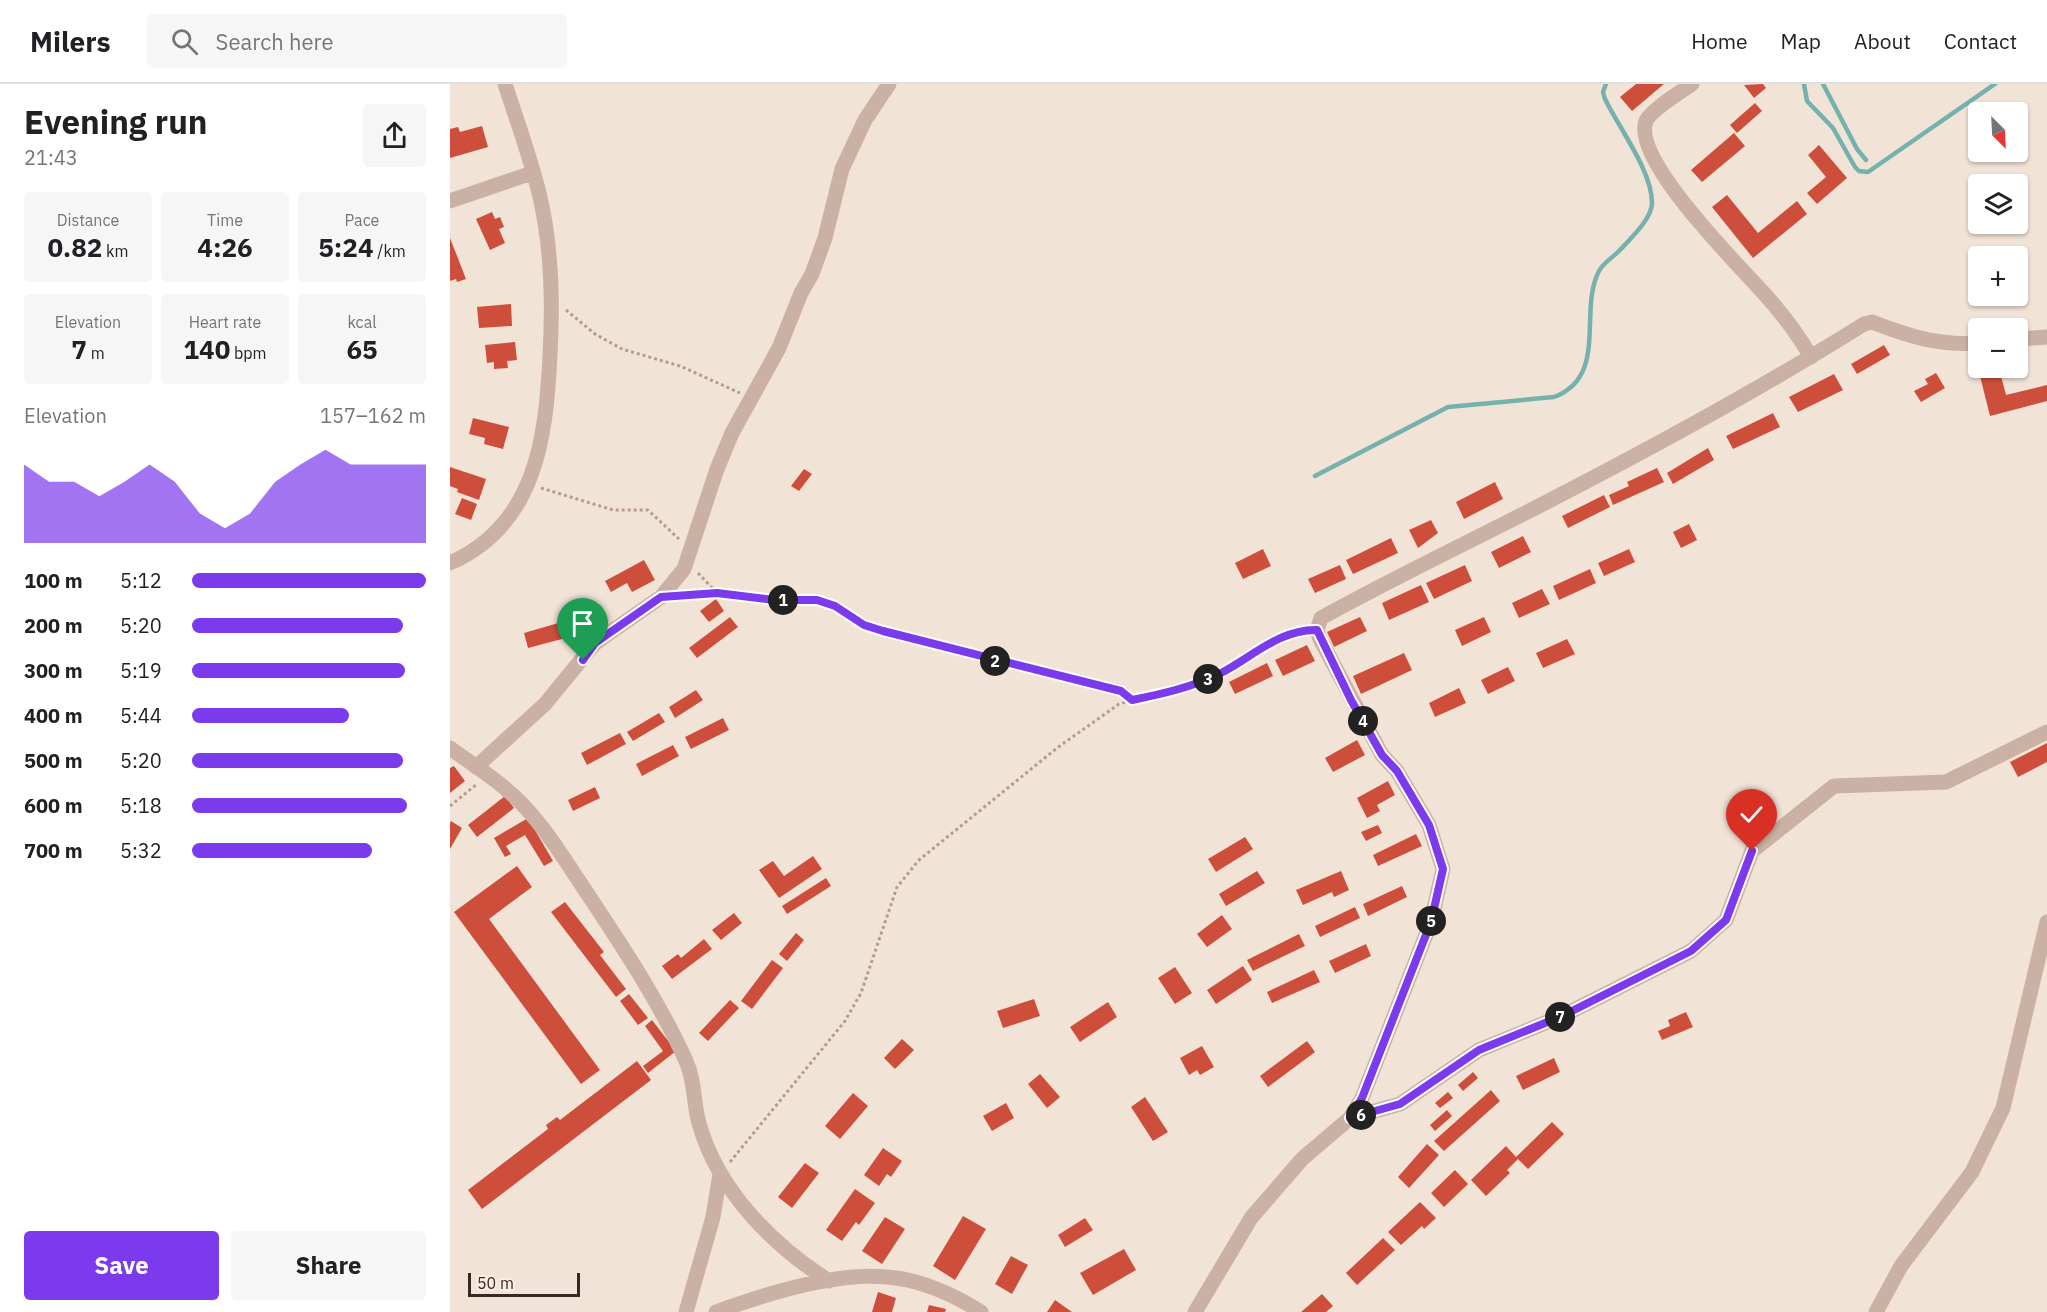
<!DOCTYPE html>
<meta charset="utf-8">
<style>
:root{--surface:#fff;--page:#f6f6f6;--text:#202124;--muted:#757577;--line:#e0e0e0;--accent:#7c3aed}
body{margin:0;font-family:"IBM Plex Sans",sans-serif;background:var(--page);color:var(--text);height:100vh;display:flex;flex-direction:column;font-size:22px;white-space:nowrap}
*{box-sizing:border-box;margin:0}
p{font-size:20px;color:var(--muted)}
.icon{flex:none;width:33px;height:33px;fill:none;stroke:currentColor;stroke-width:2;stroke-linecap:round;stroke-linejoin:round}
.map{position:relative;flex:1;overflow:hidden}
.side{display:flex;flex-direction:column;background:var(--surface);width:450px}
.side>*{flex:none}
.needle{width:39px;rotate:156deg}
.buttons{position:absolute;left:1518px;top:18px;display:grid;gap:12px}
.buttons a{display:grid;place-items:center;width:60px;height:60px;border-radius:6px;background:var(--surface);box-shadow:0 2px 4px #0004;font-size:30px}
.scale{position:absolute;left:18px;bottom:15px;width:112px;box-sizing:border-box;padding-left:6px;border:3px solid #352925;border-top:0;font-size:16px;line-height:21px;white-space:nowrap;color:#352925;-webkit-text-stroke:4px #faede3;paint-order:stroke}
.pin{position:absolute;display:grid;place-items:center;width:51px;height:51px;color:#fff;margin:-62px -26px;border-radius:50% 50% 50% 0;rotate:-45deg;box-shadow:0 0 6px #0007}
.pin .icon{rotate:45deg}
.km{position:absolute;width:30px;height:30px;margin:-15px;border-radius:50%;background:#222;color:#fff;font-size:16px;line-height:30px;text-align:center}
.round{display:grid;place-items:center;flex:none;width:63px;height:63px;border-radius:6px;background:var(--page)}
.headline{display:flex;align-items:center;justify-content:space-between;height:102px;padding:0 24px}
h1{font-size:33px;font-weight:700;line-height:45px}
.stats{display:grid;grid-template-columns:repeat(3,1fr);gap:9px;height:102px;padding:6px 24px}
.stats div{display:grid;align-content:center;border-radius:6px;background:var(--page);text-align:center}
.stats b{font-size:26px;font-weight:700}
.stats small{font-size:16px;font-weight:400}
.stats p{font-size:16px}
.chart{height:168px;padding:12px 24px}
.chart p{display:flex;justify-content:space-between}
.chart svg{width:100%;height:108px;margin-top:6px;fill:var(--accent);opacity:.7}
.action{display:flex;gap:12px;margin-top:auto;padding:12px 24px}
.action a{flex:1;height:69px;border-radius:6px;background:var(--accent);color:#fff;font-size:24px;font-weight:700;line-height:69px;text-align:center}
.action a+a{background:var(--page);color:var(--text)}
ul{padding:0 24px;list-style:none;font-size:20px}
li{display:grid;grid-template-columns:96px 72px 1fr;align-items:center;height:45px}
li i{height:15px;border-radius:8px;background:var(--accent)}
header{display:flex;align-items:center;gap:36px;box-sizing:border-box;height:84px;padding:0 30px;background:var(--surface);border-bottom:2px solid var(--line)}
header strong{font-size:28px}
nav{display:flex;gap:33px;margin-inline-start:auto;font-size:21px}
.search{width:420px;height:54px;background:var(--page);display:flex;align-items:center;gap:15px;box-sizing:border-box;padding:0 21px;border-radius:6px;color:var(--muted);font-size:22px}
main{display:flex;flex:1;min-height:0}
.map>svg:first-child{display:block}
</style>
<header>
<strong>Milers</strong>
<div class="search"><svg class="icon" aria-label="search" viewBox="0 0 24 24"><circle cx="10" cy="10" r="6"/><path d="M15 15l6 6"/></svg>Search here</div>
<nav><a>Home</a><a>Map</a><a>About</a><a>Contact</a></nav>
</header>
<main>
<section class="side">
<div class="headline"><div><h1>Evening run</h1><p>21:43</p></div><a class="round"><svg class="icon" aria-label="share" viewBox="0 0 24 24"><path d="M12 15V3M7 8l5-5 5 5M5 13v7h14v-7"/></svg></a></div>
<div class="stats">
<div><p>Distance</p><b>0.82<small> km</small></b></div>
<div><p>Time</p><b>4:26</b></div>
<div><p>Pace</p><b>5:24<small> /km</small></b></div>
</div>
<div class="stats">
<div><p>Elevation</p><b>7<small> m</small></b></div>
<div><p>Heart rate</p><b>140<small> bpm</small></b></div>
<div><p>kcal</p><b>65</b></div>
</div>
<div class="chart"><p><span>Elevation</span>157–162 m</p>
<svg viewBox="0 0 160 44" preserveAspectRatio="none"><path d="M0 44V12L10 19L20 19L30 25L40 19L50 12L60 19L70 32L80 38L90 32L100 19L110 12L120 6L130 12L140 12L150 12L160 12V44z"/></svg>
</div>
<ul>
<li><b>100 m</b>5:12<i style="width:100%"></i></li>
<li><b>200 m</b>5:20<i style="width:90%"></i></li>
<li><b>300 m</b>5:19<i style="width:91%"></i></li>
<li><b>400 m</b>5:44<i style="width:67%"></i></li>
<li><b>500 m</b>5:20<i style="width:90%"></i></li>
<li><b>600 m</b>5:18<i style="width:92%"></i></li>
<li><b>700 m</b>5:32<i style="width:77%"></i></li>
</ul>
<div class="action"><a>Save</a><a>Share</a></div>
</section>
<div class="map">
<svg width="1597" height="1228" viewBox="0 0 1597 1228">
<rect width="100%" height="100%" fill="#f2e3d7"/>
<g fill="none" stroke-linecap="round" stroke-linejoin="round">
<!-- stream -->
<path stroke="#75b1ad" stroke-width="4.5" d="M1354,0L1357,17L1383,44L1405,83L1409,87L1418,88L1545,0
M1373,0L1407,65L1416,76
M865,392L998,323L1104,313C1159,292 1128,227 1149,187C1153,179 1162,174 1169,167C1179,156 1202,135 1202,119C1202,87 1169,44 1155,15L1153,8L1156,0"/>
</g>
<!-- building -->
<path fill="#cd4f3b" d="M1186,0H1214L1182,27L1170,13Z
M1313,0L1316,4L1304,14L1294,1Z
M1305,19L1312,27L1287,49L1280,41Z
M32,42L38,63L0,74V45L8,43L10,48Z
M1284,49L1295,62L1252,98L1241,86Z
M1369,61L1397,94L1367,120L1357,109L1376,93L1358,71Z
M1277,111L1308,149L1347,117L1357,130L1303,174L1262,123Z
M42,128L45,135L50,133L54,143L49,145L55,159L40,166L26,135Z
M0,154L16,195L7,198L6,195L0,197Z
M61,220L62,242L29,244L27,223Z
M65,258L67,276L57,277L58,284L44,285V278L37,279L35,261Z
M1434,261L1440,271L1407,290L1401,280Z
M1528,284H1549L1556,311L1597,301V317L1540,332Z
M1486,289L1495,304L1471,318L1464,307L1478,300L1475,295Z
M1384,290L1393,306L1348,328L1339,313Z
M1323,329L1330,343L1283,365L1276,352Z
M23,334L59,343L53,365L34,360L35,354L19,350Z
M1258,364L1264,376L1223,400L1217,389Z
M0,383L36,395L29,416L7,408L8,405L0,402Z
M1207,384L1214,398L1163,421L1159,411L1179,402L1177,398Z
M354,385L362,390L349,407L341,402Z
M1045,398L1053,415L1014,435L1006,418Z
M1154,411L1160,423L1118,444L1112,432Z
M12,414L27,420L21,436L5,430Z
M981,436L988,449L968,464L959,446Z
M1239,440L1247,456L1231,464L1223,448Z
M1073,452L1081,468L1049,484L1041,468Z
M941,454L948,469L903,490L896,476Z
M813,465L821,482L793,495L785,479Z
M1179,465L1185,478L1154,492L1148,479Z
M194,476L205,496L182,508L177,499L161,508L155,497Z
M890,481L896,495L865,509L858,495Z
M1015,481L1022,497L984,515L976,499Z
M1140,485L1146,499L1109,516L1103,502Z
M971,501L979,518L939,536L932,519Z
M1092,505L1100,520L1069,534L1062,519Z
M266,515L274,527L259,538L250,527Z
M280,533L288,543L247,574L239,564Z
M910,533L917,547L884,563L877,548Z
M1034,533L1041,548L1012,562L1005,546Z
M122,535L127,551L78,564L74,549Z
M1117,555L1125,570L1093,584L1086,569Z
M857,561L865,577L833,592L825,576Z
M954,569L962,586L911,610L903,592Z
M817,579L823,592L785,610L779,598Z
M1058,583L1065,597L1038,610L1031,596Z
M1009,604L1016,619L985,633L979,619Z
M246,606L253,616L225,634L219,623Z
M209,629L215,638L183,657L177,648Z
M273,634L279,646L241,665L235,653Z
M170,649L176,660L137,681L131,669Z
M907,656L915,671L883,688L875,674Z
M1597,659V678L1568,693L1560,678Z
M223,661L229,672L192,692L186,680Z
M4,682L15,697L0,709V684Z
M938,697L945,711L927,721L930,727L917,734L907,714Z
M145,703L150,714L123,727L118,716Z
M55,712L64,724L27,753L18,741Z
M78,734L103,777L94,782L75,751L56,762L61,770L55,773L44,754Z
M1,737L12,744L0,765V739Z
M928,741L932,749L916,757L911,748Z
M966,750L972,762L928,782L923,771Z
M795,753L803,765L766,788L758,775Z
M363,772L372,785L329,814L309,786L323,777L334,792Z
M67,782L82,803L39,835L150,986L131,1000L4,828Z
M807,787L815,799L776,822L769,810Z
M891,787L899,806L884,813L882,808L853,821L846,806Z
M376,794L381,802L337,830L332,822Z
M952,802L957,813L918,832L913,820Z
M115,818L154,868L150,871L176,905L166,913L101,828Z
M905,823L910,834L870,853L865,842Z
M284,829L292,839L271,856L262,846Z
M772,831L782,845L757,863L747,850Z
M346,849L354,856L337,877L329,870Z
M849,850L855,862L803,887L797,876Z
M254,855L262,865L222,895L212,882L228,870L231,874Z
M916,860L921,872L885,889L879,877Z
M322,876L333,884L302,925L291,917Z
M793,882L802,896L766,920L757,906Z
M725,883L742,909L725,920L708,894Z
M864,886L870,898L822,919L817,908Z
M179,910L198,934L188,941L170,917Z
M584,915L590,932L553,944L547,927Z
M280,916L289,924L258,957L249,949Z
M658,918L667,933L630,958L620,943Z
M1236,928L1243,943L1212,956L1208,947L1220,942L1218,936Z
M202,936L226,967L198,989L193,982L213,967L195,942Z
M452,955L464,966L445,985L434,974Z
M857,957L865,968L818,1003L810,992Z
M752,962L764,983L750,991L747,986L739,991L730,974Z
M1104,974L1110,988L1073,1006L1066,992Z
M187,977L201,996L32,1125L18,1106L98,1045L96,1041L107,1033L110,1036Z
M1023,988L1028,994L1013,1007L1008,1001Z
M590,990L610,1013L597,1024L578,1000Z
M1041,1006L1050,1017L994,1067L984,1057Z
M998,1008L1003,1014L990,1024L985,1019Z
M403,1009L418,1022L390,1055L375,1042Z
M695,1013L718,1048L703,1057L681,1023Z
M556,1019L564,1034L542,1047L533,1032Z
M997,1026L1002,1032L985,1047L980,1041Z
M1102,1038L1114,1050L1078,1085L1068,1075L1057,1086L1060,1089L1036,1112L1021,1096L1056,1062L1066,1073Z
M977,1060L989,1071L959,1104L948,1093Z
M433,1064L452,1077L441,1093L437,1090L429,1102L414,1091Z
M355,1079L369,1089L342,1124L328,1113Z
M1005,1086L1018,1100L994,1123L981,1109Z
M405,1105L425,1119L409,1141L406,1138L392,1157L376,1146Z
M970,1118L986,1134L974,1145L972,1142L951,1161L938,1148Z
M513,1132L536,1145L505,1196L483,1182Z
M435,1133L455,1145L432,1180L412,1167Z
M635,1134L643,1146L615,1163L608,1151Z
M933,1154L945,1166L907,1201L896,1189Z
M674,1165L686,1186L643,1211L630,1189Z
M561,1172L578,1181L562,1210L545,1200Z
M428,1208L446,1214L442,1228H422Z
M872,1210L883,1222L876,1228H851Z
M605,1216L622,1228H597Z
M479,1221L496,1225L495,1228H477Z"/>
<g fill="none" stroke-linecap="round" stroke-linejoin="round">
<!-- path -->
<path stroke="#b79b8d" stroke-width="3" stroke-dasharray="3 3" stroke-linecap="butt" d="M116,226L145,250L172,265L230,282L290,309
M91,404L163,426H198L229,455
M248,489L267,509
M231,512C263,508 292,514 324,516C345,518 363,515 383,522C399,527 413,541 433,547L671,607L682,616
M0,722L27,700
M280,1078L395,937L411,909L447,803L469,776L607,664L669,620L749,599L792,577L822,558L853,545"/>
<!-- street -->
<path stroke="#cbb1a3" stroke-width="15" d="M1242,0C1231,8 1202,25 1196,37C1181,76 1292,184 1318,214C1334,232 1349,252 1361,273
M0,117L82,89
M1568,255L1597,253
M0,479C86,441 96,354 100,271C103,218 102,165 90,113C81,75 67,37 55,0
M0,664C25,682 51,698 72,720C98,747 118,781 139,812C174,865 210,919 236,977C245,996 243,1018 249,1039C267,1105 322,1161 379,1197
M26,683L95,620L145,559L211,513L234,485L267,385L282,349L329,264L351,209L362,190L375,154L392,85L415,36L439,0
M900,1034L912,1014L981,838L993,785L979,741L947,687L932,671L870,555L867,546L871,534C943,494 1017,459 1089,422C1200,365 1309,306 1414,240L1422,238C1458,252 1489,262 1528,259
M236,1228L263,1133L270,1090
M266,1228C315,1210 385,1188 437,1193C469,1195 505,1211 531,1228
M745,1228L801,1134L852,1075L900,1034L950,1020L1029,966L1112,932L1241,867L1276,836L1302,767L1384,702L1496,698L1597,648
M1426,1228L1451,1182L1522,1088L1553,1024L1597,838"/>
</g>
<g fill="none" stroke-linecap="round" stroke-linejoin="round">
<!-- route casing -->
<g stroke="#fff" stroke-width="12">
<path id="route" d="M133,576L145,559L211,513L267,509L324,516H367L385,522L414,541L433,547L671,607L682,616C712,610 743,603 771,589C802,573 830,545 867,546L901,616L932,671L947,687L979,741L993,785L981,838L912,1014L900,1034L950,1020L1029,966L1112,932L1241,867L1276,836L1302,767"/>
</g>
<!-- route -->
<use href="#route" stroke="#7c3aed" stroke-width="8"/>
</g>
</svg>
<div class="buttons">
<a><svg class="needle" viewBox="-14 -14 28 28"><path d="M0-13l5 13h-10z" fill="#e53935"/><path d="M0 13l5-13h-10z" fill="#757577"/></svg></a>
<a><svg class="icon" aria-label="layers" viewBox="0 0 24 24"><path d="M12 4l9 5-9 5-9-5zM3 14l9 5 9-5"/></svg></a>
<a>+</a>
<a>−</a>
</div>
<div class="scale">50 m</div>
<div class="pin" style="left:133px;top:576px;background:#1e9e55"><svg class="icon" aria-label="arrive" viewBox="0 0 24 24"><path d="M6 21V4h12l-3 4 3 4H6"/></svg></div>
<div class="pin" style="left:1302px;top:767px;background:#d93025"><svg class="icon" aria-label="check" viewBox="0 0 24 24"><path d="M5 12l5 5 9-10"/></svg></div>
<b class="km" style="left:333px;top:516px">1</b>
<b class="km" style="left:545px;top:577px">2</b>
<b class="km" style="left:758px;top:595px">3</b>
<b class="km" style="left:913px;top:637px">4</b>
<b class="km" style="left:981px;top:837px">5</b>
<b class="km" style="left:911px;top:1031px">6</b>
<b class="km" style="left:1110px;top:933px">7</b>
</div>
</main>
